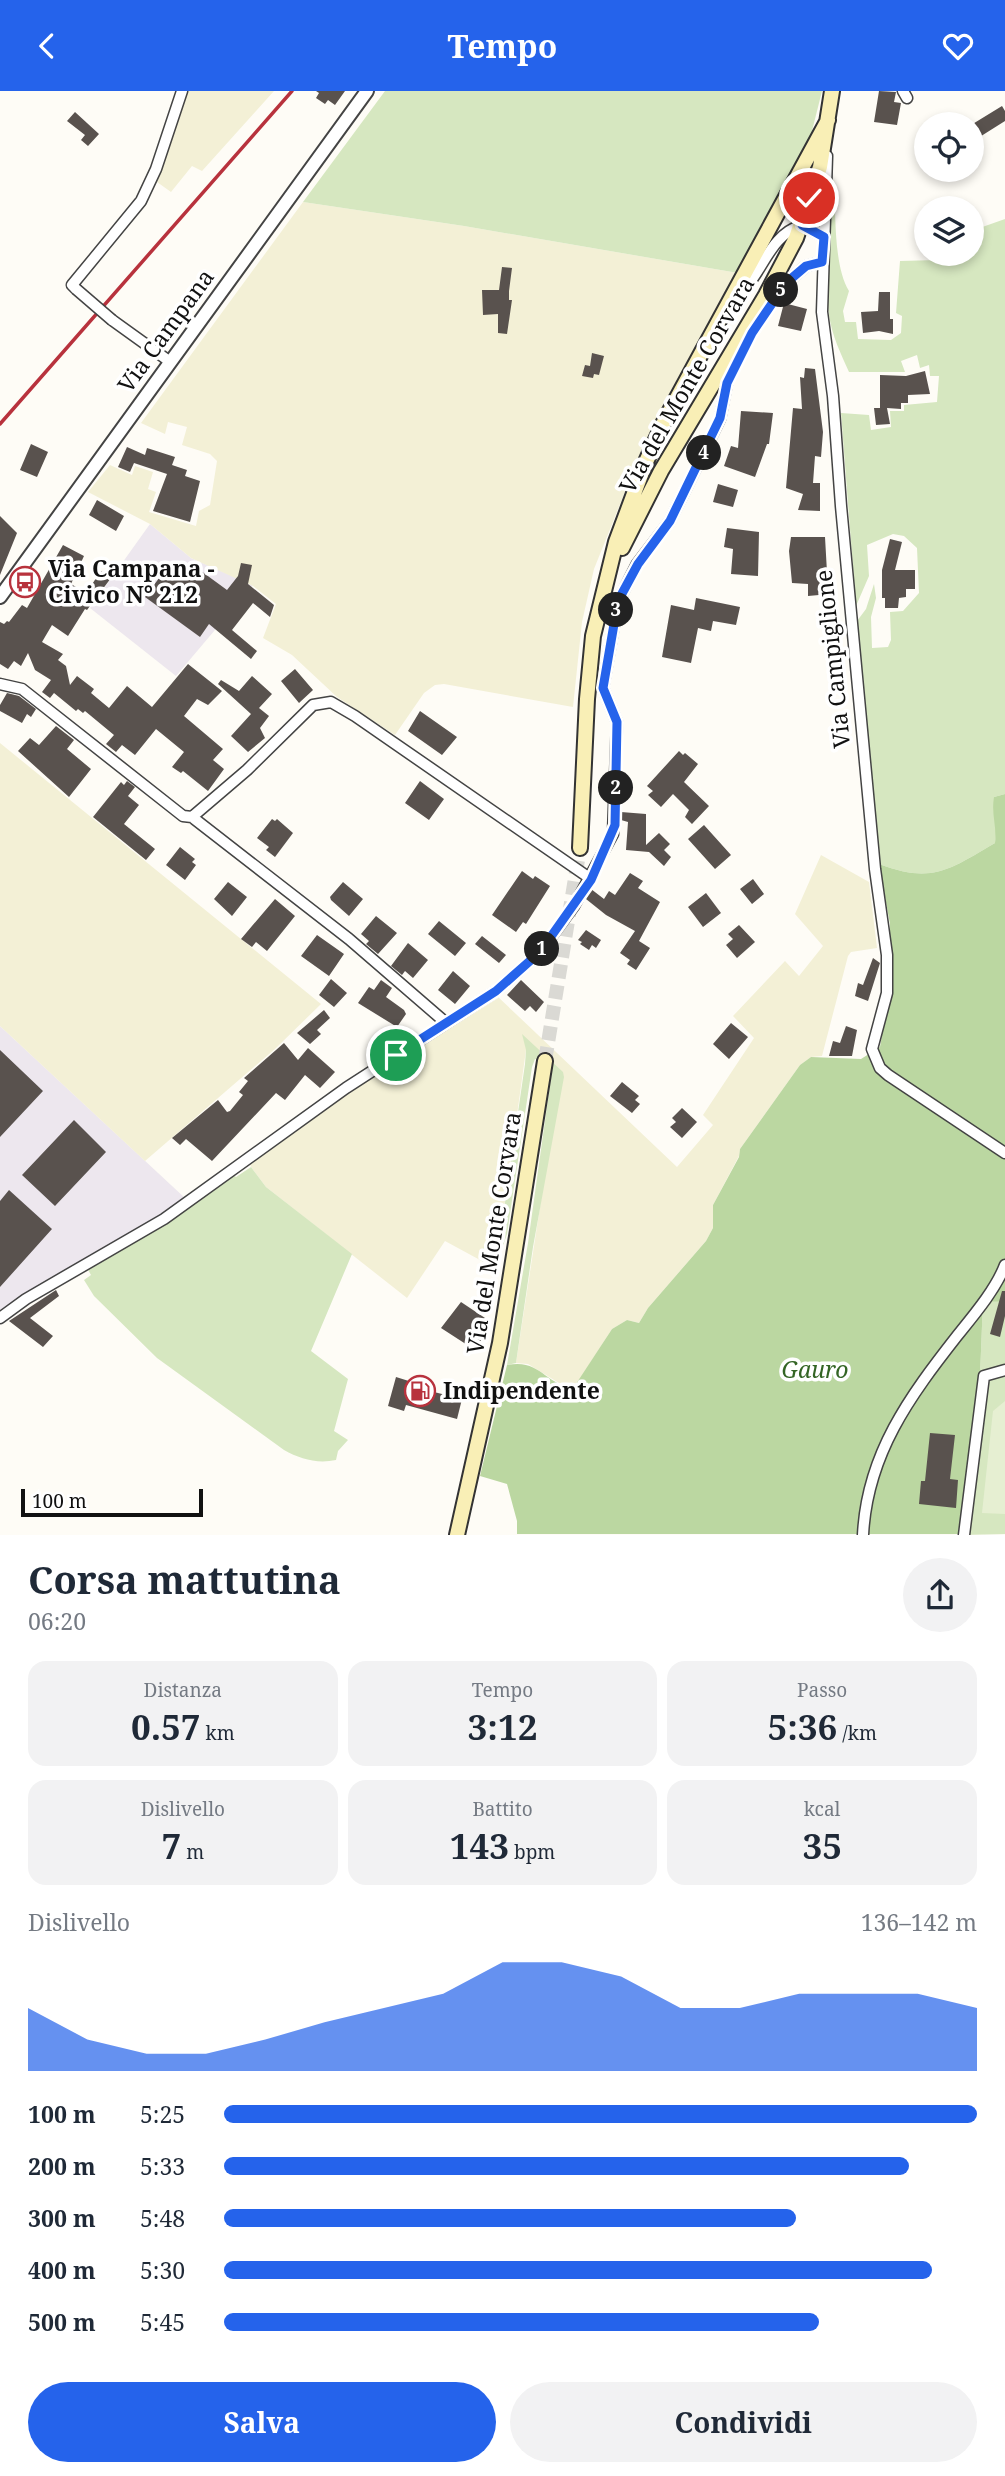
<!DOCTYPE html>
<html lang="it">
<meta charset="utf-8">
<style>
:root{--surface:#fff;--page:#f2f2f3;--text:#1f2937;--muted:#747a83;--accent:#2563eb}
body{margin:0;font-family:"Noto Serif",serif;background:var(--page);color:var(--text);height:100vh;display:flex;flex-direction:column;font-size:26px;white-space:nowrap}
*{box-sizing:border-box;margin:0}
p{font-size:23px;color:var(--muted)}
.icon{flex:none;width:38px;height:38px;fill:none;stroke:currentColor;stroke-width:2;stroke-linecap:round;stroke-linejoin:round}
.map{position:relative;height:1444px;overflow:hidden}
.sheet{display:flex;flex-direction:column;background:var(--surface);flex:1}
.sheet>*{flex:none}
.controls{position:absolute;left:914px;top:21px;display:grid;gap:14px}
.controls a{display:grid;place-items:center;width:70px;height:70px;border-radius:50%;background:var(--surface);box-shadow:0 4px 10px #0003;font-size:35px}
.scale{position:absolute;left:21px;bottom:18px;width:182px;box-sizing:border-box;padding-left:7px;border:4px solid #111;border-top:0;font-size:19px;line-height:24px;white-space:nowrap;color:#111;-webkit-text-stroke:5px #fff;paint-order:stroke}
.pin{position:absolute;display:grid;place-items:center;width:60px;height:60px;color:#fff;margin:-30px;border:4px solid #fff;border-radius:50%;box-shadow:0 2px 7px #0007}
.km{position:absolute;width:35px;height:35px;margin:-18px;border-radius:50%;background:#222;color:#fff;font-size:19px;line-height:35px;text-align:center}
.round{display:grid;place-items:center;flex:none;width:74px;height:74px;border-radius:37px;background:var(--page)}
.summary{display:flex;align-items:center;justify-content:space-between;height:119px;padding:0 28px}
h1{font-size:38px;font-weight:700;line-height:52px}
.metrics{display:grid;grid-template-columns:repeat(3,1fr);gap:10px;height:119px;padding:7px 28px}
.metrics div{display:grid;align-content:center;border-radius:18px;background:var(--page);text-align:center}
.metrics b{font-size:35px;font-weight:700}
.metrics small{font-size:19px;font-weight:400}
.metrics p{font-size:19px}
.chart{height:196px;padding:14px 28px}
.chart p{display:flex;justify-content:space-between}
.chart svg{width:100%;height:126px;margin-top:7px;fill:var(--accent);opacity:.7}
.button{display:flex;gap:14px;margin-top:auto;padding:14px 28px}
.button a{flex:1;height:80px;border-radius:42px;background:var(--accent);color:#fff;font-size:28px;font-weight:700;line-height:80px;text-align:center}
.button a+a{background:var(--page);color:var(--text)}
ul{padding:0 28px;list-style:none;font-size:23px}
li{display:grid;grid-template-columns:112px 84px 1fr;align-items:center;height:52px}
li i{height:18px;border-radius:9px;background:var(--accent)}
header{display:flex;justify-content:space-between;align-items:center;height:91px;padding:0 28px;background:var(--accent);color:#fff;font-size:32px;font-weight:700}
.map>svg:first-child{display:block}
</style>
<header><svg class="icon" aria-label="back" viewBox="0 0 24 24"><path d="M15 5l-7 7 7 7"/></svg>Tempo<svg class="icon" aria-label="heart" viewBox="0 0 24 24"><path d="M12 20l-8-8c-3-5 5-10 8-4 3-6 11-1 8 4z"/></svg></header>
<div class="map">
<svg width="1005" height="1444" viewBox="0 0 1005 1444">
<rect width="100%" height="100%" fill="#fefcf6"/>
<!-- industrial -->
<path fill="#ede7ee" d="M150,433L191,467L253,494L176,585L90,517Z
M0,935L186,1108L0,1221Z"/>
<!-- farmland -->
<path fill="#f3f0d6" d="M186,0H274L202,80L192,75L171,101L157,91Z
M303,111L464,135L738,182L639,366L594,478L582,531L573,616L444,593L435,594L424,602L395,644L337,606L292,564L263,547L276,513L253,495L191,467L150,433L88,401L110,374L132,384L135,375L153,381L148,398L156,401L149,421L196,435L199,420L210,414L217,370L210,363L182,354L187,336L168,331L165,343L141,332Z
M0,652L321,913L275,958L145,1070L0,935Z
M821,764L869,791L877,857L851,861L848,865L822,965L811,966L800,974L740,1058L739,1065L713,1114V1137L706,1150L648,1217L639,1232L627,1229L612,1238L574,1297L559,1292L528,1273L516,1272L546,1077L553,971L550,967L526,959L502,1132L484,1155L480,1169L445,1150L407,1207L266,1096L251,1076L249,1071L330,1013L496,904L677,1076L713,1034L703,1024L754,947L733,925L785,870L799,885L823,855L795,823Z"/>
<!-- green -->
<path fill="#d6e7c0" d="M385,0H822L810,48L738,182L464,135L303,111Z
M834,88C836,120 833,174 849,200L843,220L845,231H856L858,248L891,249L901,242L902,225L896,222L900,170L938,169V163H971V140L1005,128V703L994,706L997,736L995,752C949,779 932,793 879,773L857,530L866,518L874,493L876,507L871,526L872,557L888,556L891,549L890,521L903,520L919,502L917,457L904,445L893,443L867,454L869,485L856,515L841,322L869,324L871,339L891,336L890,320H904V314L937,311L939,285H930L929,274L920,277L917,264L901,270L905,281H849C841,263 832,245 829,224C826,201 827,109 834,88Z
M522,943L563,981L564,986L533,1156L516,1272L507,1274L528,1152L553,972L535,968L532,976L507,1143L495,1178L480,1169L484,1155L502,1132L525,973L526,959Z
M251,1076L266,1096L352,1163L311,1260L348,1288L334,1340L348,1349L338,1360L336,1369C317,1373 300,1368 284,1359L157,1267L94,1205L84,1189L91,1184L87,1177L182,1122L233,1084L236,1086Z
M983,1209L1005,1211V1443L962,1444L980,1285Z"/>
<!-- forest -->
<path fill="#bbd7a1" d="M1005,703V1211L983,1210L980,1285L962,1443H517V1430L507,1393L480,1385L507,1274C541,1267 545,1295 574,1296L612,1238L627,1229L639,1232L648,1217L706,1150L713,1137V1114L739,1066L740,1058L800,974L811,966L861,968L880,956L890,897V833L879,773C932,793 949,779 995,752C997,735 991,723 994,706Z"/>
<!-- pitch -->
<path fill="#e6efd2" d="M1005,1310V1423L982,1422L993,1320Z"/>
<!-- building -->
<path fill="#59524e" d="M316,0H345L335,14L328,9L325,13L316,7L319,2Z
M879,0L896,1L894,11L901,12L897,34L874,31Z
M1002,15L1005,20V30L978,47L971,34Z
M75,21L99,43L88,55L81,49L85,44L67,30Z
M502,176L512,177L509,200V209H512L507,243L498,242V223L483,224L482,199H499Z
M879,201H890V228H893V243L879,240L863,242L861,221L878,220Z
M784,212L807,218L801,240L778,235Z
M592,262L604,265L599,284L594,283L593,287L582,285L585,274L590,275Z
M805,277L815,278L823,341L821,366L815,365L813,392H820V420L798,419L803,403L786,397L793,317L802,318L800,286L804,287Z
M925,280L930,303L908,304V312H901V318L887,317L890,333L876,334L874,317H880V284L906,285Z
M741,320L773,322L769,353H767L755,386L724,375L731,355L738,357Z
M31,353L48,361L37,386L20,379Z
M127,356L145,364L147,357L175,366L172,374L187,379L185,385L200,390L190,431L153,420L167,383L134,372L130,381L118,376Z
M718,393L738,399L733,416L713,411Z
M97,409L124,425L116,440L89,424Z
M0,425L17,442L0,484Z
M727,437L759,441L758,485L731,483L733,458L724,456Z
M791,446H825L828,499H819V504L808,505V493L792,492L789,460Z
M890,448L902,451L895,479H915V498H906V506L899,507L898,517H885V507H882V479Z
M63,454L84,465L71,493L86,502L101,480L111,487L87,519L85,518L68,545L52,534L42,551L63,563L58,569L66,575L70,594L77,585L94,598L91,602L109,617L127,595L152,616L188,573L222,600L208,614L197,608L184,625L223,658L213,669L224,678L208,700L183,680L181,682L172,676L184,661L156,638L135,664L122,654L116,661L106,653L114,644L85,620L83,622L78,618L76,620L54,602L50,607L42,601L51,589L35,579L28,562L21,575L14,570L8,578L0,573V531L4,533L7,530L9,531L22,514L27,517Z
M171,471L195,488L201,480L227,499L238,485L241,472L252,474L248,493L274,514L270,526L253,512L232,539L257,560L251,568L209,533L200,546L145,506Z
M696,507L740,516L736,534L713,530L711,540L698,537L691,572L662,566L671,514L694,519Z
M295,578L313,599L299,612L281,590Z
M252,585L272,603L259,617L269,625L260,637L265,647L248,661L231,645L251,623L218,593L221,589L239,600Z
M7,602L19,605L36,618L31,626L27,623L22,632L0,620V614Z
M420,620L457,646L442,664L408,640Z
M56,635L74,649L67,658L91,678L69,706L18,660L30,647L39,654Z
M679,660L683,664L685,662L698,673L684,691L709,715L692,733L685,726L689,719L673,703L661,716L648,704L653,700L647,695Z
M127,690L135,696L128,705L139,714L124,733L155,758L146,769L93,726L121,691L124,694Z
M420,690L444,708L429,729L405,712Z
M621,721L646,723V754L659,742L670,753L664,759L671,766L664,775L649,761L626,759L628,731L621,729Z
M272,728L275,730L277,728L293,742L275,766L266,759L269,756L257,747Z
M704,734L731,764L715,778L688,748Z
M180,756L195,768L192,771L196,774L185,789L166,774Z
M522,780L533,788L535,785L550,795L526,833L523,831L516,841L492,824Z
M630,782L643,790L638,797L660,811L639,850L650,857L636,879L627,873L630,869L620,862L635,840L606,824L586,808L591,798L604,808L609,800L615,804Z
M753,788L764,803L752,813L740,798Z
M228,791L247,806L232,825L214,808Z
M343,791L363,808L349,825L331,809L330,806Z
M706,802L721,822L703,836L688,816Z
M275,808L295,825L267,860L256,851L252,856L241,848Z
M376,825L397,842L378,863L366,853L369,850L361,843Z
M439,830L466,852L455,865L428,843Z
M739,834L755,851L737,867L726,854L733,848L728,843Z
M586,839L601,849L596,857L592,854L589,859L580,853L582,851L578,849Z
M317,844L344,863L329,885L301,865Z
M482,845L506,864L499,872L475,853Z
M408,852L428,869L413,887L405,880L402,884L391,875Z
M873,867L880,872L868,910L855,905L858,892L863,894Z
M453,880L470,895L455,913L438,899Z
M331,888L347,902L334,916L319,904Z
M381,889L392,897L386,906L404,919L406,923L397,936L358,912L369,896L374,899Z
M521,889L544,911L536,921L530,915L525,920L507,904Z
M324,919L330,927L317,939L321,943L310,953L297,942Z
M731,932L748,946L729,968L713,953Z
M846,935L857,939L852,965H829L833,950L840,952Z
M284,952L298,969L308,957L335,981L320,997L305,984L285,1009L276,1002L212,1070L186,1048L180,1054L172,1047L218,1009L227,1021L230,1020L243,1004L239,1001L248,990L244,987Z
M0,959L43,1000L0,1046Z
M622,991L639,1005L635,1009L640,1013L632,1022L610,1005Z
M682,1017L697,1031L682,1047L670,1036L676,1031L672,1027Z
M74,1029L106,1061L55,1115L22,1084Z
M9,1099L52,1138L0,1196V1110Z
M56,1199L59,1205L30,1227L53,1245L43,1256L9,1230Z
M1002,1200H1005V1225L1000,1246L990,1243Z
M461,1211L488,1229L485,1244L475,1259L441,1237Z
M396,1286L412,1291L410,1299L429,1304L430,1300L462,1308L457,1328L406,1314L404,1320L388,1315Z
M930,1342L955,1344L950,1388L958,1389L956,1417L919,1413L921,1390H925Z"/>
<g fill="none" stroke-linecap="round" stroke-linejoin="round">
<!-- secondary-tunnel -->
<path stroke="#dad9d4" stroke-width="14" stroke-dasharray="14 7" stroke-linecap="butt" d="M545,970L580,757"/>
<!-- minor casing -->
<g stroke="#444" stroke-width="13">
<path id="minor" d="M903,0L907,7
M827,65L822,221L833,305L841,415L875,778L887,864V902L872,958L880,977L888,984L1005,1062
M76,198L72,194L141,110L156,78L182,0
M730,209C763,191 764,146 802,134L824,146
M112,229L169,270
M0,593L22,598L183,725L192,726L349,848L445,931
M192,726L247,679L313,614L331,611L355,625L591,788
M0,1227L26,1208L164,1128L346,997L496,900L540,861L574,815L613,743L617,631L603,597L618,511L637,473L670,430L720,328L727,292L752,241L786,192L806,175L822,171
M863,1444C867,1363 910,1305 957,1245C974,1224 996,1198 1005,1174
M964,1444L984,1285L1005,1279"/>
</g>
<!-- tertiary casing -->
<g stroke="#444" stroke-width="16">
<path id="tertiary" d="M0,506L367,0"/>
</g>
<!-- secondary casing -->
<g stroke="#333" stroke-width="18">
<path id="secondary" d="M622,457L661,380L766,204L796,147L820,76L832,0
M580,757L587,608L593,545L616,451L645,373L665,329L828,29
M457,1444L500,1252L545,970"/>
</g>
<!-- minor -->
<use href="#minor" stroke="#fff" stroke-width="10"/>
<!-- tertiary -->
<use href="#tertiary" stroke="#fff" stroke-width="12"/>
<!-- secondary -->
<use href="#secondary" stroke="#f9efb6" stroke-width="14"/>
<!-- rail -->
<path stroke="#b8323d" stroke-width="3.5" d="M0,333L292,0"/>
<!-- minor-bridge casing -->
<g stroke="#444" stroke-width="13" stroke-linecap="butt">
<path id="minor-bridge" d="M76,198L112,229"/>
</g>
<!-- minor-bridge -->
<use href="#minor-bridge" stroke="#fff" stroke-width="10"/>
</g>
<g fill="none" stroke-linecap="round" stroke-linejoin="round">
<!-- route casing -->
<g stroke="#fff" stroke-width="14">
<path id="route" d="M396,964L496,900L540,861L591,789L615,734L617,631L603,597L618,510L638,473L670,430L720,327L727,292L752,242L786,192L806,175L822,171L824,146L802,134L809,107"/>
</g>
<!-- route -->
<use href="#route" stroke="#2563eb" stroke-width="9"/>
</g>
<!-- icons -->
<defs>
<g id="bus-ring" transform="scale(1.575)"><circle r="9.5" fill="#fff" stroke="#b8323d" stroke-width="1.5"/><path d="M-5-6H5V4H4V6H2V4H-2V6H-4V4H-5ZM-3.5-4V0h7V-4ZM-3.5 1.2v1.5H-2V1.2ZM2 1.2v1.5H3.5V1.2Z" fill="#b8323d"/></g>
<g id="fuel-ring" transform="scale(1.575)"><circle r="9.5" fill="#fff" stroke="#b8323d" stroke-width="1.5"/><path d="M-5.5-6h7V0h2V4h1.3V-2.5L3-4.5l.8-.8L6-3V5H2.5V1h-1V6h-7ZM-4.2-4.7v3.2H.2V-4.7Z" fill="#b8323d"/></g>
</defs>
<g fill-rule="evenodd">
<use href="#bus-ring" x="25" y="491"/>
<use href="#fuel-ring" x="420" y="1300"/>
</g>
<g text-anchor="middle" stroke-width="7" stroke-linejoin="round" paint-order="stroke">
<!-- street labels -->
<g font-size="23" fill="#111" stroke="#fff">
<text transform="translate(166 240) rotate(-54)" y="8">Via Campana</text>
<text transform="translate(687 294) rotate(-60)" y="8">Via del Monte Corvara</text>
<text transform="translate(833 568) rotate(-96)" y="8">Via Campiglione</text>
<text transform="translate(494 1142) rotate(-81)" y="8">Via del Monte Corvara</text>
</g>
<!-- poi labels -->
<g font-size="23" font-weight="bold" fill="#111" stroke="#fff" text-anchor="start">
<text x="48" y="486">Via Campana -<tspan x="48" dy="26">Civico N° 212</tspan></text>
<text x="443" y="1308">Indipendente</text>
</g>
<!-- park labels -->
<g font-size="23" font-style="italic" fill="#346525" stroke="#fff">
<text x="815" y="1287">Gauro</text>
</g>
</g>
</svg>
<div class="controls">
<a><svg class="icon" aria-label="locate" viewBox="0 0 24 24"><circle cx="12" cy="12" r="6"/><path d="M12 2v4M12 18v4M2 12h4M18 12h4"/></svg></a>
<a><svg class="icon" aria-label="layers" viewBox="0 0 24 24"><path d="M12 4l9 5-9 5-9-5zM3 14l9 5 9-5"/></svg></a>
</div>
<div class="scale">100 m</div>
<div class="pin" style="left:396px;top:964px;background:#1e9e55"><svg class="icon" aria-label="arrive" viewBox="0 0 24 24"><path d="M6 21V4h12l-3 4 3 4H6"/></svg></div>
<div class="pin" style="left:809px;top:107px;background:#d93025"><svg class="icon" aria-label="check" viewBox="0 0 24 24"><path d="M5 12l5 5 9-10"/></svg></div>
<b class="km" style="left:542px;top:858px">1</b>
<b class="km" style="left:616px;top:697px">2</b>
<b class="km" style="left:616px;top:519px">3</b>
<b class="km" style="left:704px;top:362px">4</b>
<b class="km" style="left:781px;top:199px">5</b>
</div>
<section class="sheet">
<div class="summary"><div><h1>Corsa mattutina</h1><p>06:20</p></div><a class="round"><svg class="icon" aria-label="share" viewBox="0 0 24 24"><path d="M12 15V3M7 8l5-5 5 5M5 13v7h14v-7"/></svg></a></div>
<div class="metrics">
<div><p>Distanza</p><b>0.57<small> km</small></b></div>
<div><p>Tempo</p><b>3:12</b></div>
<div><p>Passo</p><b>5:36<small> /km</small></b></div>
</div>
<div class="metrics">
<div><p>Dislivello</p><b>7<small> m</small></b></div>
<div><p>Battito</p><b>143<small> bpm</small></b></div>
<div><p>kcal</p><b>35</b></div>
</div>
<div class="chart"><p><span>Dislivello</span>136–142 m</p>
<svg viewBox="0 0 160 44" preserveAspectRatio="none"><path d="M0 44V22L10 33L20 38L30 38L40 33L50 27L60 22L70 17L80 6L90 6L100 11L110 22L120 22L130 17L140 17L150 17L160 22V44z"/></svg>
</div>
<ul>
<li><b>100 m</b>5:25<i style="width:100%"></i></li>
<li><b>200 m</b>5:33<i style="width:91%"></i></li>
<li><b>300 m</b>5:48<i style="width:76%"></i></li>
<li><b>400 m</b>5:30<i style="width:94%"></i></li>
<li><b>500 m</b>5:45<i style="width:79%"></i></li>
</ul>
<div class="button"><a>Salva</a><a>Condividi</a></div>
</section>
